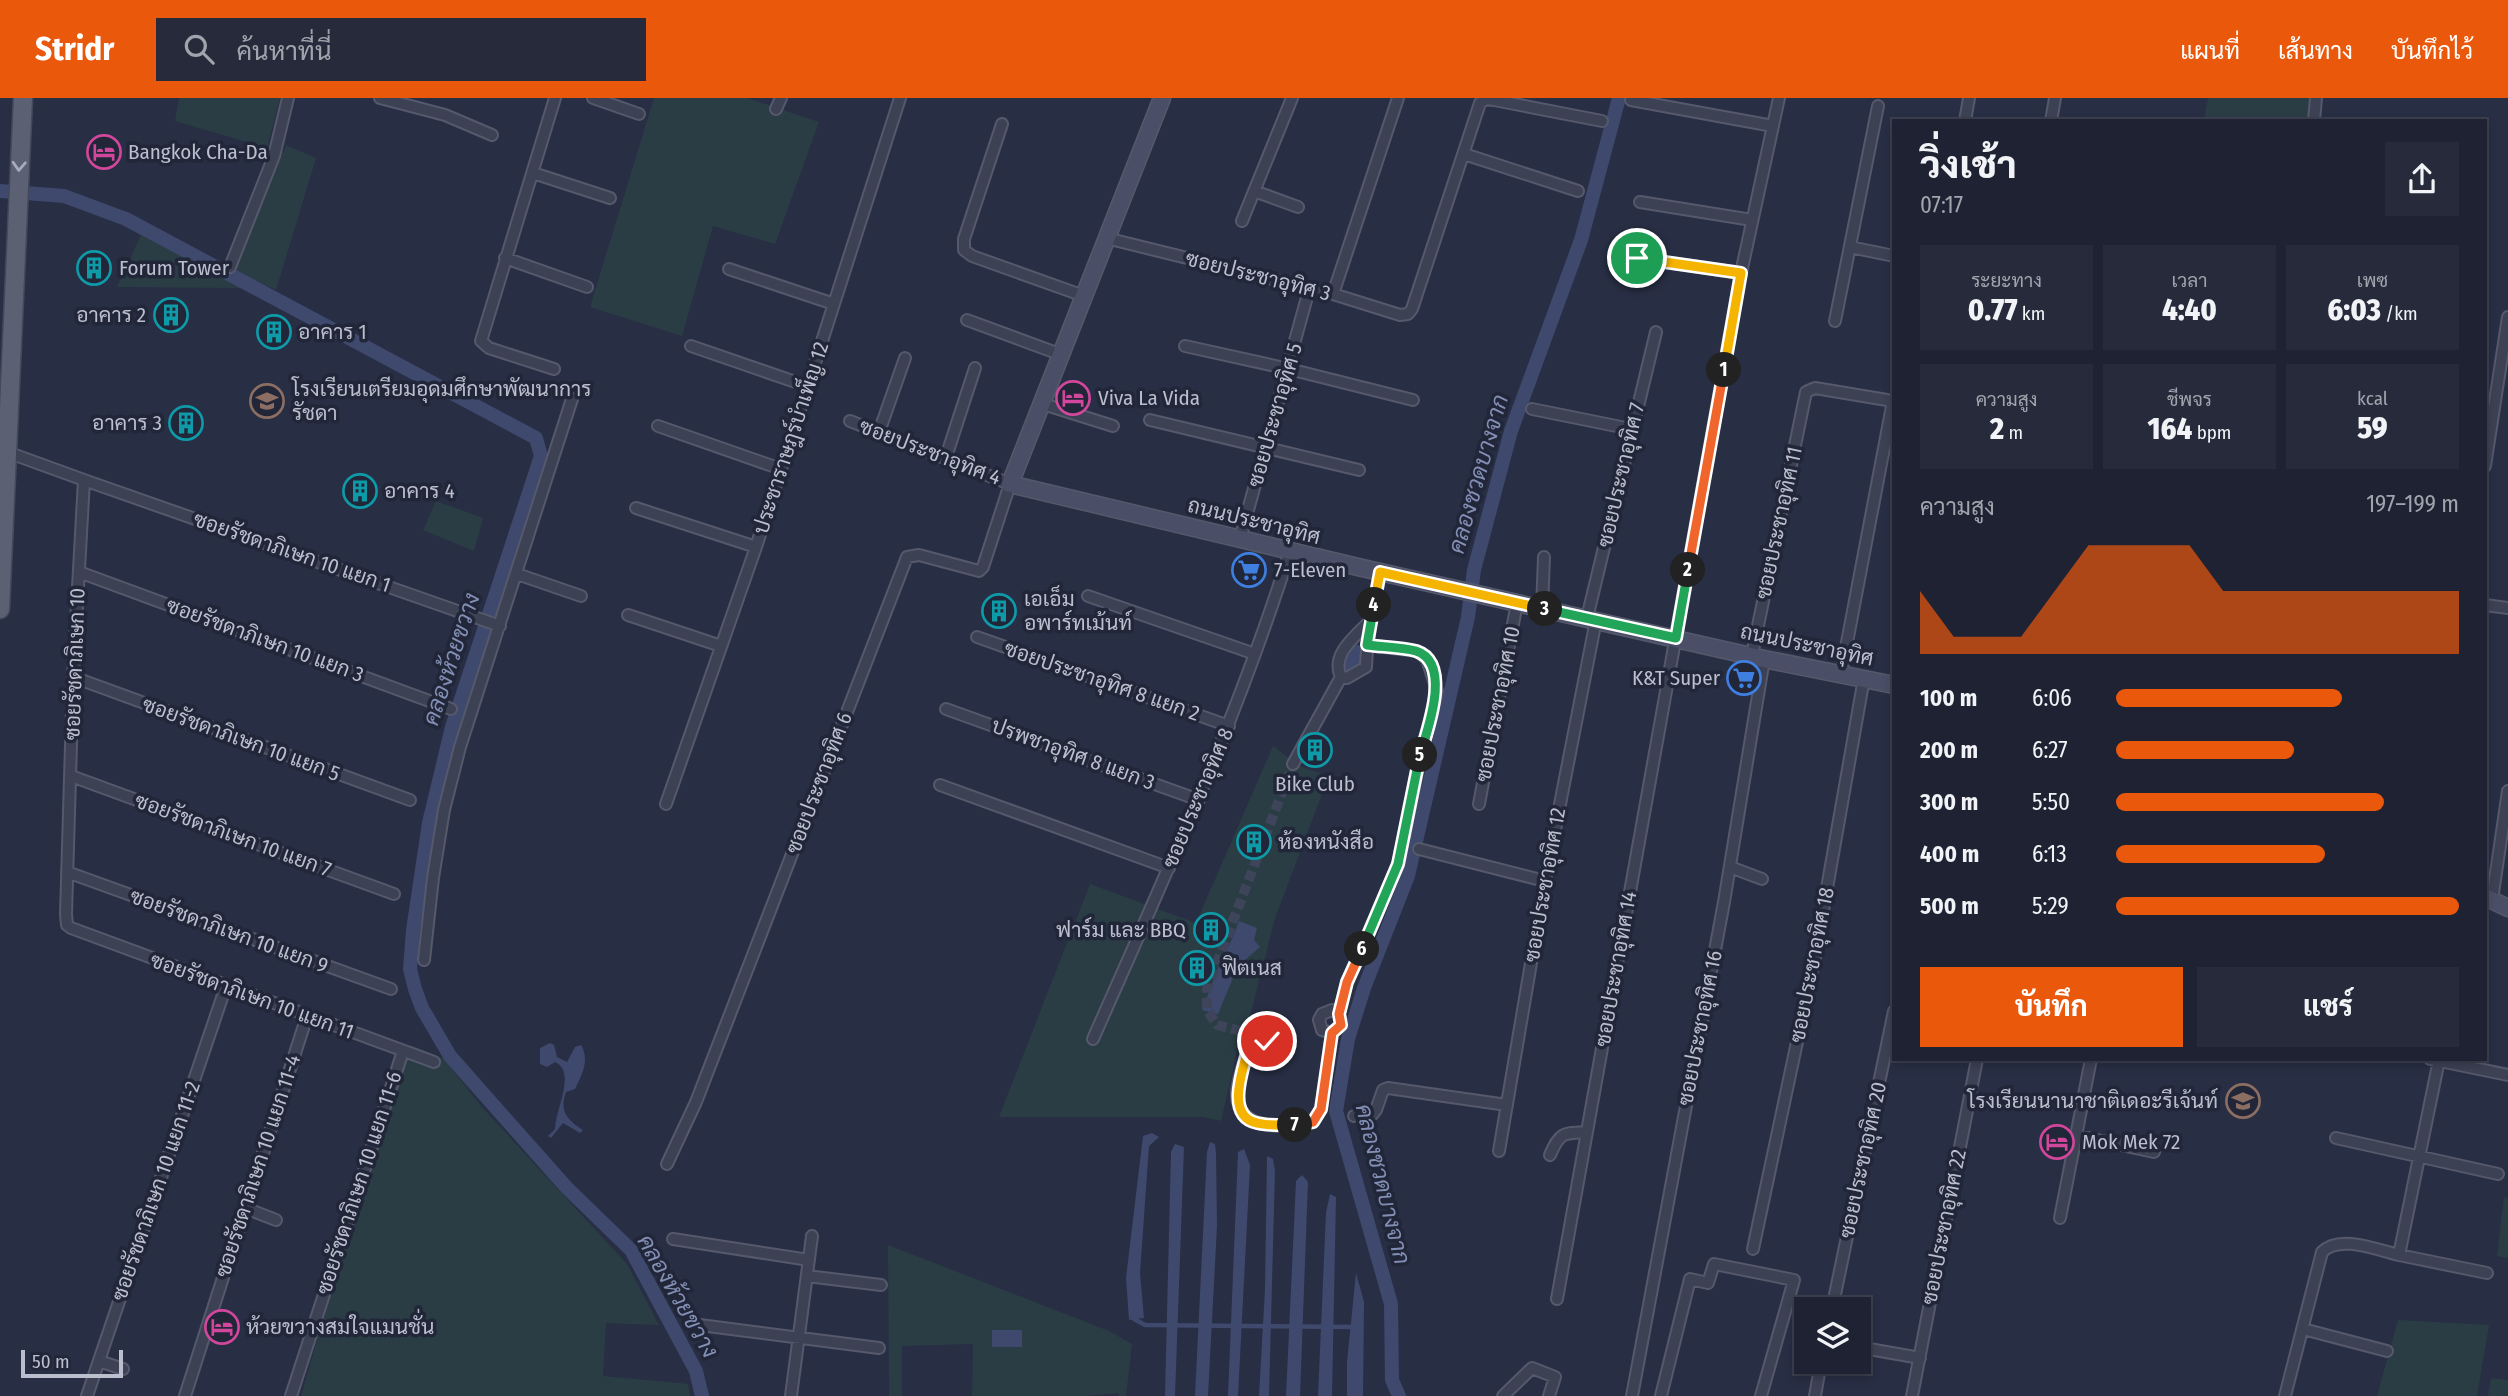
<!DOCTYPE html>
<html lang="th">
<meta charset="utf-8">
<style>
:root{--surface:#1e2233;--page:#262a3b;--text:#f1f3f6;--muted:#a1a4ac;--line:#3c3f4e;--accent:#ea580c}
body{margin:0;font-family:"Fira Sans Condensed",Sarabun,sans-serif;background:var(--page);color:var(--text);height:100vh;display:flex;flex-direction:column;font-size:26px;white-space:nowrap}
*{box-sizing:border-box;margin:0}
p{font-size:23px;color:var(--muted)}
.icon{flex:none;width:38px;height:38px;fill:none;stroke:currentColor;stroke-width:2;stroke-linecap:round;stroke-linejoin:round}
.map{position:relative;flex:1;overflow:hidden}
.drawer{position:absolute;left:1892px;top:21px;width:595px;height:942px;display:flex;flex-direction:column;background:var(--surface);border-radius:0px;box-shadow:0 4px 10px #0003,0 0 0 2px var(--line)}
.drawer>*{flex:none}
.controls{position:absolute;left:1794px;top:1199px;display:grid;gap:14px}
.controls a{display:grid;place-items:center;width:77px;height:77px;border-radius:0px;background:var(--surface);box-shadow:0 4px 10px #0003,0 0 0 2px var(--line);font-size:35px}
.scale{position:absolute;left:21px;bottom:18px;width:102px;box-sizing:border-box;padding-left:7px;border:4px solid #babecd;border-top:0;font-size:19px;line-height:24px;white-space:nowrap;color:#babecd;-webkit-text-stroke:5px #212639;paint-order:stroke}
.pin{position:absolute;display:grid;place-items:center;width:60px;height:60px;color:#fff;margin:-30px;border:4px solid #fff;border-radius:50%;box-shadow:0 2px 7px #0007}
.km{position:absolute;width:35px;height:35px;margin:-18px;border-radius:50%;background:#222;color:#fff;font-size:19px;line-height:35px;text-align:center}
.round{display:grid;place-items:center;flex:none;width:74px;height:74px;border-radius:0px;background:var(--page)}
.head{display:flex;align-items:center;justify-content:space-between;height:119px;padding:0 28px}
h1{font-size:38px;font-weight:800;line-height:52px}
.figures{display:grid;grid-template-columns:repeat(3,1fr);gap:10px;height:119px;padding:7px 28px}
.figures div{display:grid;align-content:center;border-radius:0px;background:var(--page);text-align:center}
.figures b{font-size:30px;font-weight:800}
.figures small{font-size:19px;font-weight:400}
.figures p{font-size:19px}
.chart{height:196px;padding:14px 28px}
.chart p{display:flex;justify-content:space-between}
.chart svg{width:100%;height:126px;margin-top:7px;fill:var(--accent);opacity:.7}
.action{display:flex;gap:14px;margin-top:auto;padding:14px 28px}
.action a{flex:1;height:80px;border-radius:0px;background:var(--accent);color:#fff;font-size:28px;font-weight:800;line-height:80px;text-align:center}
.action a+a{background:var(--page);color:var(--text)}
ul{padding:0 28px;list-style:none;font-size:23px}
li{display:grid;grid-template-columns:112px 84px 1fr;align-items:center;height:52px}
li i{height:18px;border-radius:9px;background:var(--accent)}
header{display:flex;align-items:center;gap:42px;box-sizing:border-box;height:98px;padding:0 35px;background:var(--accent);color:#fff}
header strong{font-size:33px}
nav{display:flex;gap:38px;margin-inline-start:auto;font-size:24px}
.search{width:490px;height:63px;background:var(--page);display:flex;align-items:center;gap:18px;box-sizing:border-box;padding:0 24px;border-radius:0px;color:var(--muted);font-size:26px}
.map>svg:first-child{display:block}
</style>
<header>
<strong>Stridr</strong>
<div class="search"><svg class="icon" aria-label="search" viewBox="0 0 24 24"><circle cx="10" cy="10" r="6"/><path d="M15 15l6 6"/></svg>ค้นหาที่นี่</div>
<nav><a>แผนที่</a><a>เส้นทาง</a><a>บันทึกไว้</a></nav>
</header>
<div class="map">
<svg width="2508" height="1298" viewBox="0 0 2508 1298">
<rect width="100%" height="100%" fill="#282e44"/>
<!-- green -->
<path fill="#2a3d45" d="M179,0H280L267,50L175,23Z
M654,0H748L819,24L775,146L713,128L682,238L590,209Z
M2208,0H2311L2308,23H2204Z
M286,47L316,60L276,192L234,172Z
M141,137L242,190L117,189Z
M436,403L483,420L474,453L423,432Z
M1273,648L1299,668L1329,678L1275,820L1250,918L1238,949L1221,1023L1203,1019H999L1090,786L1196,825Z
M411,947L443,960L482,1009L627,1166L659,1227L606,1225L603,1278L688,1286L690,1298H301L338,1170Z
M2504,1099L2508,1100V1160L2497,1158Z
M888,1147L1109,1233L1132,1246L1126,1298H1119V1295L1088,1298H972L973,1246L902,1248V1298H889Z
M2398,1222L2489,1227L2477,1298H2377Z
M2491,1280L2508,1282V1298H2488Z"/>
<!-- water -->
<path fill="#3e496d" d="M1355,546L1361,548L1360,566L1347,573L1342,568Z
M1239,823L1257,830L1254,842L1260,849L1238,868L1218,916L1202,912L1225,852L1229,848Z
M550,945L554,947L557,959L567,964L575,949L581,947C590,962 582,977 575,991L566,994C559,1013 567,1022 583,1032L580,1035L563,1025L551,1040L548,1038L555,1031C555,1012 577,974 555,964L547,969L540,966V950Z
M1152,1035L1159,1039L1149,1048L1140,1175L1144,1220L1129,1222L1126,1180L1143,1038Z
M1210,1044L1215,1046L1216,1055L1217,1128L1208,1298H1195L1207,1054Z
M1175,1046L1184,1049L1175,1298H1165L1171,1054Z
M1244,1051L1250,1067L1238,1298H1228L1238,1054Z
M1267,1058L1273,1061L1275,1073L1269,1298H1259L1265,1191Z
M1302,1077L1308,1084L1300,1298H1286L1296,1083Z
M1330,1096L1336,1099L1332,1298H1318L1326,1114Z
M1356,1175L1364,1204L1363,1298H1347V1264Z
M992,1232H1022V1249H992Z"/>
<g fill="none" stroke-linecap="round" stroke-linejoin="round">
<!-- stream -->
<path stroke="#3e496d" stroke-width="4.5" d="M1134,1221L1145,1227L1356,1229"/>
<!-- canal -->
<path stroke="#3e496d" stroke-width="14" d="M0,93L64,98L126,121L536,340L541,358L452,629L429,725L413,832L410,871L415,891L422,910L450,958L567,1090L631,1152L696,1273L702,1298
M1399,1298L1392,1282L1391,1206L1336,1013L1348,941L1364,890L1408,778L1468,519L1474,472L1511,333L1581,142L1619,0"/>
<!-- minor-tunnel -->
<path stroke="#3e4459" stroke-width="10" stroke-dasharray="10 5" stroke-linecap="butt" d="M1241,933L1217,927L1207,912V891L1293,666"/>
<!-- minor casing -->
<g stroke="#55596b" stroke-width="14">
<path id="minor" d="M380,0L445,17L492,37
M593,0L639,16
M1631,2L1773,28
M776,11L781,0
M1965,23L1969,0
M2051,23L2055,0
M2314,23L2316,0
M1002,26L964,141V152L972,158L1084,198
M1464,56L1578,93
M533,75L610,100
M1254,93L1298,109
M1640,104L1752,122
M1242,123L1292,0
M1106,140L1333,196L1400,217L1408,216L1412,211L1480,5L1486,1L1494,2L1602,23
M1850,149L1894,158
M505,160L587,189
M1637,160L1741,175
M230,169L274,58L288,0
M729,171L834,206
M1333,196L1398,0
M967,222L1062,257
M1835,223L1878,8
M691,248L807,288
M1185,248L1289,271L1413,302
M554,271L489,250L481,243L555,0
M1043,306L1113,328
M1532,311L1631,331
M1150,322L1359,372
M658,328L781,371
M879,334L905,260
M7,354L84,382L73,579L66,816L67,827L71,830L434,964
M946,359L975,270
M2485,368L2508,219
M84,382L500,528
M636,410L756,449
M1240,441L1309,192
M79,474L451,611
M517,476L581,498
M1088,498L1255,556
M2485,507L2508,510
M1542,510L1544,459
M628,517L721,548
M1587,520L1656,234
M1371,522C1357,537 1330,556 1341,579L1347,580L1366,569C1367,537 1374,506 1380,474
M977,539L1229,628
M1752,557L1806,294L1815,290L1887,302L1891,304L1892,308L1841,576
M73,579L410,702
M946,611L1199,702
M1293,666L1341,579
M71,678L394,796
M940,687L1169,770
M666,706L756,449L900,0
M1479,706L1517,505
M1419,751L1545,783
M1730,769L1762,781
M67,774L391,891
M2492,802L2508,693
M424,862L433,780L444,712L460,649L572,301
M1339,916L1332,912L1322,916L1319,922L1322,932L1332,935L1341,927L1339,916L1347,884L1398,767L1419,665L1437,593L1427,561L1417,553L1367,547
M1246 939a11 11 0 1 1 22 0a11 11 0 1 1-22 0Z
M1093,941C1164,780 1237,622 1290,453
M1249,948C1245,963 1237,981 1237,996C1237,1035 1288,1029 1313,1024L1321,1011L1332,935
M2430,961L2508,977
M1354,1018L1372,1017L1376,1012L1383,992L1388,990L1507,1007
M2074,1037L2154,1054
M2336,1040L2498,1076
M1499,1053L1545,783L1596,522
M1550,1057C1560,1034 1563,1035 1587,1034
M667,1066L696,1004L907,459L919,457L979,473L983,469L1010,386L850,323
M245,1110L276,1122
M2060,1120L2091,961
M673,1141L809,1162
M1753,1151L1814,864L1864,580
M2399,1157L2487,1175
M807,1178L881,1187
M1557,1201L1741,175L1779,0
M1832,1211L1894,913
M700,1227L879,1250
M2303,1231L2387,1253
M1858,1249L1920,1260
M99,1263L123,1271
M87,1298L226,888
M185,1298L307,918
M291,1298L403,953
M791,1298L812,1138
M1503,1298L1532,1270L1555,1279L1549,1298
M1632,1298L1724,804L1764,561
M1661,1298L1690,1181L1708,1185L1714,1166L1794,1182L1761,1298
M1815,1298L1821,1264
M1912,1298L1977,961
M2285,1298L2322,1154C2340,1136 2377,1152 2399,1157L2439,962"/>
</g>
<!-- secondary casing -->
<g stroke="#55596b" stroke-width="19">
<path id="secondary" d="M1162,0L1010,386L1358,469L1764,561L1894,587
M2485,799L2508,810"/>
</g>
<!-- primary casing -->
<g stroke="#43485a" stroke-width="21">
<path id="primary" d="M0,511L23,0"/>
</g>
<!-- minor -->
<use href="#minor" stroke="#3c4154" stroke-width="10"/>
<!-- secondary -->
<use href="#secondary" stroke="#4a4f67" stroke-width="16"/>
<!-- primary -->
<use href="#primary" stroke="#5b6073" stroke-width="18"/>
</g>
<!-- one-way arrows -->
<defs><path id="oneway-chevron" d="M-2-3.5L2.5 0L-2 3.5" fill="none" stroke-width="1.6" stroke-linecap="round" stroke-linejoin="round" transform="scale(1.75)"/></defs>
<use stroke="#a7abbb" href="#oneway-chevron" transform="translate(19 68) rotate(93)"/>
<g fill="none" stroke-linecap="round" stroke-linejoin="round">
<!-- split-1 casing -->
<g stroke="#fff" stroke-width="14">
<path id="split-1" d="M1637,160L1741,175L1724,272"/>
</g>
<!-- split-2 casing -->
<g stroke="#fff" stroke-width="14">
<path id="split-2" d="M1688,472L1724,272"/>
</g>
<!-- split-3 casing -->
<g stroke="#fff" stroke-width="14">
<path id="split-3" d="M1545,511L1676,540L1688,472"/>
</g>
<!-- split-4 casing -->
<g stroke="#fff" stroke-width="14">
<path id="split-4" d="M1374,507L1380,474L1545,511"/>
</g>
<!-- split-5 casing -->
<g stroke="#fff" stroke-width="14">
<path id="split-5" d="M1374,507L1367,547C1382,549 1401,549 1416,553C1453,565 1427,633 1420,657"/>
</g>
<!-- split-6 casing -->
<g stroke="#fff" stroke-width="14">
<path id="split-6" d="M1362,851L1398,766L1420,657"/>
</g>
<!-- split-7 casing -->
<g stroke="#fff" stroke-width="14">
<path id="split-7" d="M1295,1027L1313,1024L1321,1011L1332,935L1341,927L1339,916L1347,884L1362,851"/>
</g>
<!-- split-8 casing -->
<g stroke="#fff" stroke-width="14">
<path id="split-8" d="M1267,943L1259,951L1249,948C1244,969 1224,1018 1257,1025C1269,1028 1283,1027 1295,1027"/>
</g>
<!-- split-1 -->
<use href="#split-1" stroke="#f5b400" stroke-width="9"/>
<!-- split-2 -->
<use href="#split-2" stroke="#f0652b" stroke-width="9"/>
<!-- split-3 -->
<use href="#split-3" stroke="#22a559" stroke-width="9"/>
<!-- split-4 -->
<use href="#split-4" stroke="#f5b400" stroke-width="9"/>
<!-- split-5 -->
<use href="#split-5" stroke="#22a559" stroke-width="9"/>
<!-- split-6 -->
<use href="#split-6" stroke="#22a559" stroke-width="9"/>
<!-- split-7 -->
<use href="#split-7" stroke="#f0652b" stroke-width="9"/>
<!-- split-8 -->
<use href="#split-8" stroke="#f5b400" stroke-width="9"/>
</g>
<!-- icons -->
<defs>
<g id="hotel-ring" transform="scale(1.75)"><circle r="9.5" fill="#212639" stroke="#d1479c" stroke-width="1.5"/><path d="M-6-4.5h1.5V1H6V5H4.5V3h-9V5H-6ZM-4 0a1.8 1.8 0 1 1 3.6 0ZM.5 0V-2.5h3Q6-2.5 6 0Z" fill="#d1479c"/></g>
<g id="building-ring" transform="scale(1.75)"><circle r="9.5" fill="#212639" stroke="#0f9aa8" stroke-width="1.5"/><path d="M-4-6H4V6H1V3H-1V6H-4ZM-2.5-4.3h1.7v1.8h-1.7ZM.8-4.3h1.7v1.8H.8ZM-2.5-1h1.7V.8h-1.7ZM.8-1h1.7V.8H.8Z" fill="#0f9aa8"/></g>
<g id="school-ring" transform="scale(1.75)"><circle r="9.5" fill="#212639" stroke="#8d6e63" stroke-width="1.5"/><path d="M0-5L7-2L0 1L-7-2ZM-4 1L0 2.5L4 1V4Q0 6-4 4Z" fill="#8d6e63"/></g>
<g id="supermarket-ring" transform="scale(1.75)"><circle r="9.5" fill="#212639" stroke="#3f7fe0" stroke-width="1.5"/><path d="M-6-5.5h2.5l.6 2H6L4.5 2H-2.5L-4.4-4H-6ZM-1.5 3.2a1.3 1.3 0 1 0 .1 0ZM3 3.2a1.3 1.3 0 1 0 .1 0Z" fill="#3f7fe0"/></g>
</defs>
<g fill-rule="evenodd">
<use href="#hotel-ring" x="104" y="54"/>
<use href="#building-ring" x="94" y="170"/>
<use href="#building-ring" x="171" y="217"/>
<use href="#building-ring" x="274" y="234"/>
<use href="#hotel-ring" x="1073" y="300"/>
<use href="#school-ring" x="267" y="303"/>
<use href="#building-ring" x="186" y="325"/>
<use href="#building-ring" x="360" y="393"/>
<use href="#supermarket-ring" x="1249" y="472"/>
<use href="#building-ring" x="999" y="513"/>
<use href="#supermarket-ring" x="1744" y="580"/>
<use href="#building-ring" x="1315" y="652"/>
<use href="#building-ring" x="1254" y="744"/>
<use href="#building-ring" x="1211" y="832"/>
<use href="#building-ring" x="1197" y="870"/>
<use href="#school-ring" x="2243" y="1003"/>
<use href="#hotel-ring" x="2057" y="1044"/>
<use href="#hotel-ring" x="222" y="1229"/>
</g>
<g text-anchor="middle" stroke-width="7" stroke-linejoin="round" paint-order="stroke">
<!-- poi labels -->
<g font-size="21" fill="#babecd" stroke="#212639" text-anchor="start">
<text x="128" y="61">Bangkok Cha-Da</text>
<text x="119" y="177">Forum Tower</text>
<text x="146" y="224" text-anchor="end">อาคาร 2</text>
<text x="298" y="241">อาคาร 1</text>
<text x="292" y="298">โรงเรียนเตรียมอุดมศึกษาพัฒนาการ<tspan x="292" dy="24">รัชดา</tspan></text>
<text x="1098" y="307">Viva La Vida</text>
<text x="162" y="332" text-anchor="end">อาคาร 3</text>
<text x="384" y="400">อาคาร 4</text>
<text x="1274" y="479">7-Eleven</text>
<text x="1024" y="508">เอเอ็ม<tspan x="1024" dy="24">อพาร์ทเม้นท์</tspan></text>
<text x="1720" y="587" text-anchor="end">K&amp;T Super</text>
<text x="1315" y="693" text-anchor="middle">Bike Club</text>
<text x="1278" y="751">ห้องหนังสือ</text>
<text x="1186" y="839" text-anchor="end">ฟาร์ม และ BBQ</text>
<text x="1222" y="877">ฟิตเนส</text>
<text x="2218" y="1010" text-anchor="end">โรงเรียนนานาชาติเดอะรีเจ้นท์</text>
<text x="2082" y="1051">Mok Mek 72</text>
<text x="246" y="1236">ห้วยขวางสมใจแมนชั่น</text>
</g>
<!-- street labels -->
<g font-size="21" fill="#babecd" stroke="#212639">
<text transform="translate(1258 178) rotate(14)" y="7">ซอยประชาอุทิศ 3</text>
<text transform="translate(1275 317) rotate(-74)" y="7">ซอยประชาอุทิศ 5</text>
<text transform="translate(791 340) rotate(-72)" y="7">ประชาราษฎร์บำเพ็ญ 12</text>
<text transform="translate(930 354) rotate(21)" y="7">ซอยประชาอุทิศ 4</text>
<text transform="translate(1621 377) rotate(-77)" y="7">ซอยประชาอุทิศ 7</text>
<text transform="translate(1254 423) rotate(14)" y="7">ถนนประชาอุทิศ</text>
<text transform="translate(1779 425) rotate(-78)" y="7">ซอยประชาอุทิศ 11</text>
<text transform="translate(292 454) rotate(19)" y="7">ซอยรัชดาภิเษก 10 แยก 1</text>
<text transform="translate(265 542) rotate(20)" y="7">ซอยรัชดาภิเษก 10 แยก 3</text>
<text transform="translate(1807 547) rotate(12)" y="7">ถนนประชาอุทิศ</text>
<text transform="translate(75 566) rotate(-88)" y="7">ซอยรัชดาภิเษก 10</text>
<text transform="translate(1102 583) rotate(19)" y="7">ซอยประชาอุทิศ 8 แยก 2</text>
<text transform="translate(1498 606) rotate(-79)" y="7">ซอยประชาอุทิศ 10</text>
<text transform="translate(241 641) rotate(20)" y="7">ซอยรัชดาภิเษก 10 แยก 5</text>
<text transform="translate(1073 656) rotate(20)" y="7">ปรพชาอุทิศ 8 แยก 3</text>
<text transform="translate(819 685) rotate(-69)" y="7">ซอยประชาอุทิศ 6</text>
<text transform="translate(1198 700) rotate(-67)" y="7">ซอยประชาอุทิศ 8</text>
<text transform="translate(233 737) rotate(20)" y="7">ซอยรัชดาภิเษก 10 แยก 7</text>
<text transform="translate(1545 787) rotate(-80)" y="7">ซอยประชาอุทิศ 12</text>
<text transform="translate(229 833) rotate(20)" y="7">ซอยรัชดาภิเษก 10 แยก 9</text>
<text transform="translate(1812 867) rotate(-79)" y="7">ซอยประชาอุทิศ 18</text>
<text transform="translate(1616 871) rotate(-80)" y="7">ซอยประชาอุทิศ 14</text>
<text transform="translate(252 898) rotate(20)" y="7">ซอยรัชดาภิเษก 10 แยก 11</text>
<text transform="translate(1700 930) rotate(-79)" y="7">ซอยประชาอุทิศ 16</text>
<text transform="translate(1863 1062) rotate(-78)" y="7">ซอยประชาอุทิศ 20</text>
<text transform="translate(258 1068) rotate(-72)" y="7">ซอยรัชดาภิเษก 10 แยก 11-4</text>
<text transform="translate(359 1085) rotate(-72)" y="7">ซอยรัชดาภิเษก 10 แยก 11-6</text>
<text transform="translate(156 1093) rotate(-71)" y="7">ซอยรัชดาภิเษก 10 แยก 11-2</text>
<text transform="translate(1944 1129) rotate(-79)" y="7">ซอยประชาอุทิศ 22</text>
</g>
<!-- water labels -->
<g font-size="23" font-style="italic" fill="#828eb3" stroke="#212639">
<text transform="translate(1478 376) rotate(-74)" y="8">คลองชวดบางจาก</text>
<text transform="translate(451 561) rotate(-72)" y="8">คลองห้วยขวาง</text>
<text transform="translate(1383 1086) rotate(76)" y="8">คลองชวดบางจาก</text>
<text transform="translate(678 1198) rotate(60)" y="8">คลองห้วยขวาง</text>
</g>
</g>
</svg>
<div class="controls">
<a><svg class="icon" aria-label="layers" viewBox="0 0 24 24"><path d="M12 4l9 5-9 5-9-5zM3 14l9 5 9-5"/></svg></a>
</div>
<div class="scale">50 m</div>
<div class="pin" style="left:1637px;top:160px;background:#1e9e55"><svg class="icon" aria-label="arrive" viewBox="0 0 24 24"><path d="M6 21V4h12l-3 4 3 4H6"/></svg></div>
<div class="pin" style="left:1267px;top:943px;background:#d93025"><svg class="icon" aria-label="check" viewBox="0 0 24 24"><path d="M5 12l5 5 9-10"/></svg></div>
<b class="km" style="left:1724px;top:272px">1</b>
<b class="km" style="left:1688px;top:472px">2</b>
<b class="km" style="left:1545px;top:511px">3</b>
<b class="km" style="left:1374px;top:507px">4</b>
<b class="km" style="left:1420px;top:657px">5</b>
<b class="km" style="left:1362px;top:851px">6</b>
<b class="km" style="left:1295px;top:1027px">7</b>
<section class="drawer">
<div class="head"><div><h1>วิ่งเช้า</h1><p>07:17</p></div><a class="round"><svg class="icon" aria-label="share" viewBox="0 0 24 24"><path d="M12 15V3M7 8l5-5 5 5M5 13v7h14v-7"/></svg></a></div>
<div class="figures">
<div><p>ระยะทาง</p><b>0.77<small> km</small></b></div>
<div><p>เวลา</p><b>4:40</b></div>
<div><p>เพซ</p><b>6:03<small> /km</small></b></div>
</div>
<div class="figures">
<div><p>ความสูง</p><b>2<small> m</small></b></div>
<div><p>ชีพจร</p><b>164<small> bpm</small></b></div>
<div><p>kcal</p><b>59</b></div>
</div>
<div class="chart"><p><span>ความสูง</span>197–199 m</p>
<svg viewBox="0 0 160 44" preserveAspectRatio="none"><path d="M0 44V22L10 38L20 38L30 38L40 22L50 6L60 6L70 6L80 6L90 22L100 22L110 22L120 22L130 22L140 22L150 22L160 22V44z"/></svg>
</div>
<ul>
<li><b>100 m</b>6:06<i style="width:66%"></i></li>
<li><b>200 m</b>6:27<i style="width:52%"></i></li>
<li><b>300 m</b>5:50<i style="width:78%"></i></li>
<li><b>400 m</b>6:13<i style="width:61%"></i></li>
<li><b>500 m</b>5:29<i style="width:100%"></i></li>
</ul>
<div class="action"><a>บันทึก</a><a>แชร์</a></div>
</section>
</div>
